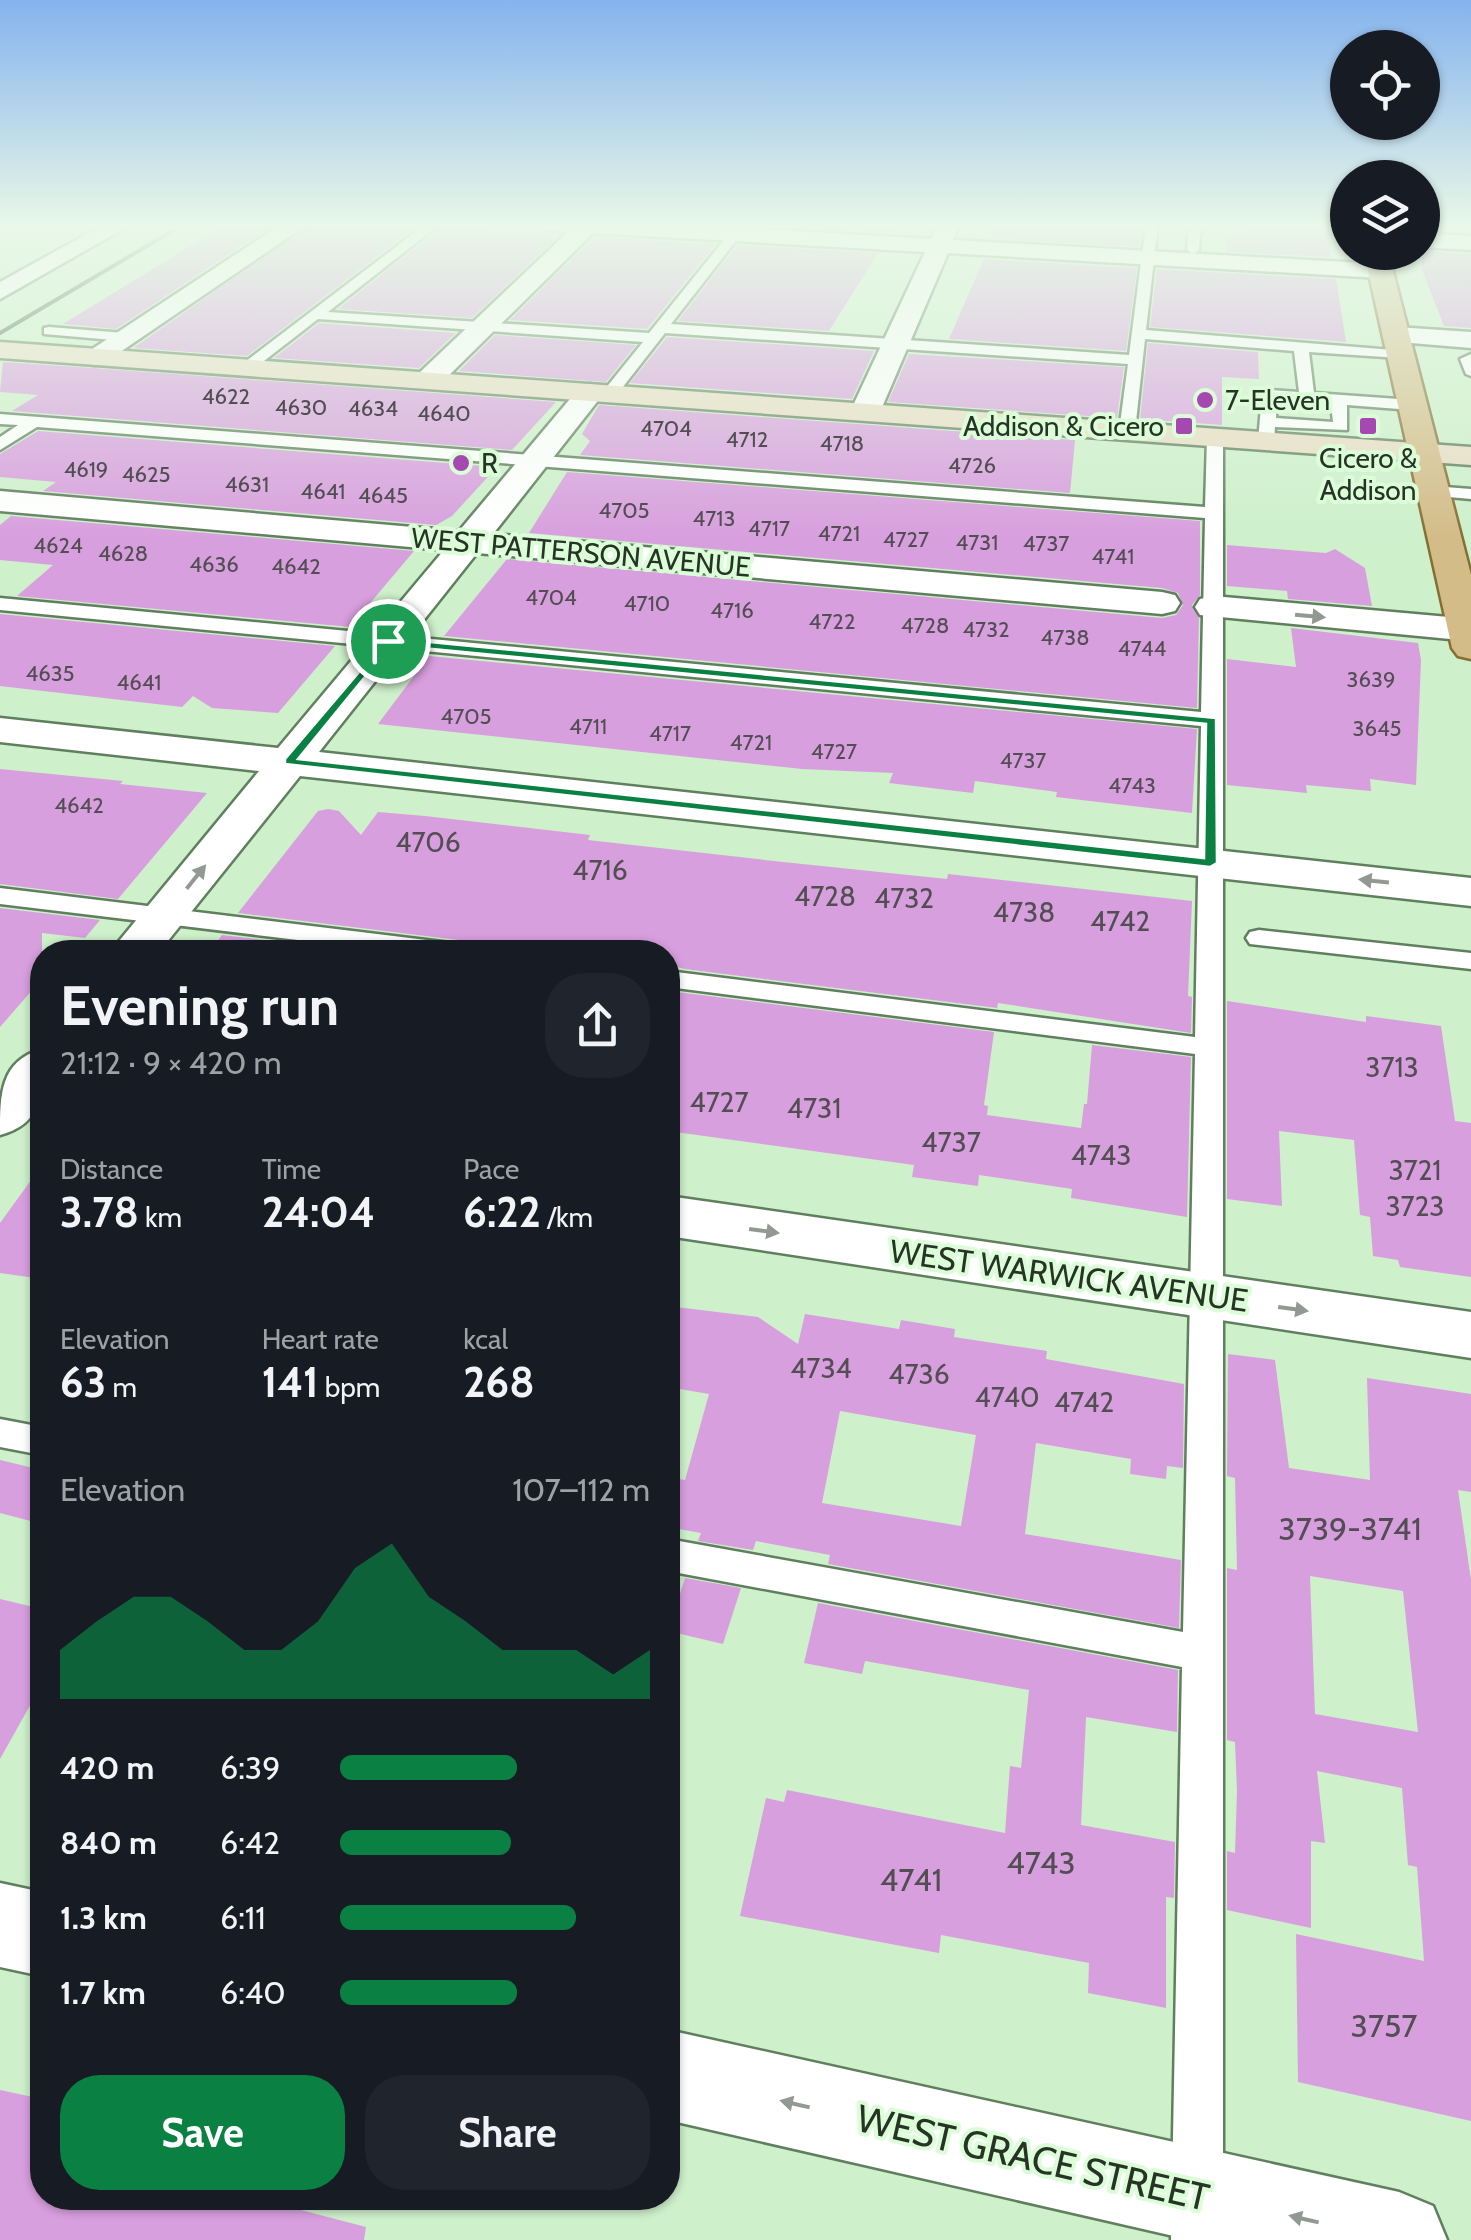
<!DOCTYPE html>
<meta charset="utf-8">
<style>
:root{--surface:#171b24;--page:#20242c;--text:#f1f3f6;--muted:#9ea1a6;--accent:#0b8043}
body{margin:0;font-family:Cabin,sans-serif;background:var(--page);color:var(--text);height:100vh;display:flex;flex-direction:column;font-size:38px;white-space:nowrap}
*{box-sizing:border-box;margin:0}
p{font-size:32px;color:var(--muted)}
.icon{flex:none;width:55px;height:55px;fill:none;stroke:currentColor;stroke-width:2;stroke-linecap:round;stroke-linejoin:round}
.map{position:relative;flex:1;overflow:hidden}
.side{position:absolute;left:30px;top:940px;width:650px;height:1270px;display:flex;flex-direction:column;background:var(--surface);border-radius:40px;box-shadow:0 2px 8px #0004}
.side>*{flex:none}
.buttons{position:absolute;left:1330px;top:30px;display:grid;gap:20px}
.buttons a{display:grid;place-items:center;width:110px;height:110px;border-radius:50%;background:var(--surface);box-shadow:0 2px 8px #0004;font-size:50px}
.pin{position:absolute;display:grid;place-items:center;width:85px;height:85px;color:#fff;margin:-42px;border:5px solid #fff;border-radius:50%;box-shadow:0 2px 10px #0007}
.round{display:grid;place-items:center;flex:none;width:105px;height:105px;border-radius:40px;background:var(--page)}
.overview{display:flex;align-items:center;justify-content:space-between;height:170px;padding:0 30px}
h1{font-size:55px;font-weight:700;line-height:75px}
.metrics{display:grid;grid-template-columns:repeat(3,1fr);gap:15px;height:170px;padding:10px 30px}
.metrics div{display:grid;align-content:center}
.metrics b{font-size:42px;font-weight:700}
.metrics small{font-size:28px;font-weight:400}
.metrics p{font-size:28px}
.chart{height:280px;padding:20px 30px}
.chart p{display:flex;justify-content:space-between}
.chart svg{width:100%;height:180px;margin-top:10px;fill:var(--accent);opacity:.7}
.action{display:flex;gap:20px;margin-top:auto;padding:20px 30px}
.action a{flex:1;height:115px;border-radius:40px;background:var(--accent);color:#fff;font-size:40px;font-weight:700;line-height:115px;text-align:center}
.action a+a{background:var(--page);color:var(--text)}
ul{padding:0 30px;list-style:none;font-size:32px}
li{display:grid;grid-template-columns:160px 120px 1fr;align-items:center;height:75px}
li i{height:25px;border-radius:12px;background:var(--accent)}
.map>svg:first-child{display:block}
</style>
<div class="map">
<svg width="1471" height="2240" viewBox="0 0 1471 2240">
<rect width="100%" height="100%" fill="#cef0cb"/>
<!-- building -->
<path fill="#d89fde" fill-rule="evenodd" d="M226,224H275L116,329L63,324Z
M312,224L418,225L247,356L133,348Z
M827,224L895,228L892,233L752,225Z
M995,224H1140L1141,231L1139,247L991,238Z
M1243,224H1328L1331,257L1226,252V236H1243Z
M442,227L560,235L472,318L338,309Z
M594,237L716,244L647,329L510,320Z
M737,245L878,253L829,331L678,321Z
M1422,251L1471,254V328L1444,326L1422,270Z
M984,259L1137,268L1126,351L949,339Z
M1157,269L1336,279L1346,342L1150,327Z
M319,323L456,333L419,368L274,358Z
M495,335L636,345L606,382L459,371Z
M667,337L818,347L874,351L852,399L630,383Z
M1148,343L1258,352L1259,379L1222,377V425L1140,419Z
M909,354L1124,367L1117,418L888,402Z
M3,362L93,368L556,402L512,450L12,411L38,395L0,392Z
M599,405L1075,440L1070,493L580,455L590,441L582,434Z
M38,431L497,467L452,516L436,525L43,491L56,482L0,477V454Z
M567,472L1200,521V595L1192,605L1199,618L1197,708L444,636L507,559L1162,618L1176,615L1183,605L1178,593L1162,588L529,533Z
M11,516L414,551L350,627L17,596L53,565L0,560V525Z
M1227,545L1326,553L1335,549L1365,568L1372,606L1288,599L1287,591L1227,586Z
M0,614L335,646L278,713L212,708L193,696L182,707L0,686Z
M1291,628L1418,643L1421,660L1416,785L1370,779L1371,791L1306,785L1307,793L1227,785V659L1296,667Z
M429,656L1197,729L1192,813L1056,797L1057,792L975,781L973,793L889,783L893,773L802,769L378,724Z
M0,769L123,781L120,784L207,793L118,899L0,884Z
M328,809L339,811L361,835L378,812L425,816L590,835L588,840L783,862L947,879L948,874L1192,901L1188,996L1192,997L1191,1033L998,1003L997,1008L685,969L668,965V952H475L459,940L238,913L318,811Z
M0,908L100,920L85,938L42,933V979L0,1027Z
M222,935L371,952H209Z
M677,992L994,1032L984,1105L988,1106L987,1115L1081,1128L1084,1104H1087L1092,1045L1191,1057L1187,1217L1071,1198L1072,1189L979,1175L978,1186L912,1177L914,1165L668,1131V1019Z
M1227,1001L1366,1022V1016L1441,1026L1455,1121L1471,1123V1277L1400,1267L1398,1260L1373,1256L1370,1217L1360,1215L1354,1140L1279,1131L1282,1206L1227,1199Z
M42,1165V1279L0,1273V1223Z
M668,1306L758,1317L798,1344L805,1314L899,1329L901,1320L955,1329L954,1337L1047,1351L1046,1359L1184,1384L1183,1468L1167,1466L1166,1479L1130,1474L1131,1459L1036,1443L1025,1534L1181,1560L1179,1628L828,1564L830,1555L756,1541L753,1550L698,1541L701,1533L668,1527V1477L685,1480L709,1394L668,1387ZM840,1411L976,1435L961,1526L822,1503Z
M1228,1354L1275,1360L1289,1468L1370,1480L1367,1378L1471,1394V1492L1458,1490L1471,1580V2121L1298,2082L1296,1934L1424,1961L1417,1867L1408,1865L1402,1788L1317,1771L1325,1843L1311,1841V1928L1227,1910V1851L1235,1853L1237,1791L1235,1742L1227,1740V1568L1237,1570L1235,1478L1227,1476ZM1310,1576L1403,1591L1418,1732L1315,1714Z
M0,1460L42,1470V1524L0,1513Z
M685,1578L741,1588L723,1644L668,1631Z
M0,1599L42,1609V1684L0,1759Z
M818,1603L1178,1670L1177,1732L1086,1717L1081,1825L1175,1842L1174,1898L1166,1897V2008L1088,1993L1089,1963L941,1935L939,1953L740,1916L766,1798L784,1802L787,1790L1005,1833L1010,1766L1021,1768L1029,1690L865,1661L862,1674L804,1663Z
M0,2090L42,2099V2198H255L366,2227L364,2240H0Z"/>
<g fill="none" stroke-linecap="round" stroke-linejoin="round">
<!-- lane casing -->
<g stroke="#607f5e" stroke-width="5">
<path id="lane" d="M426,224H440L328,312L649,333L737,224H749L671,324L1129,355L1146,224H1158L1146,330L1405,351V357L1400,358L1309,352L1314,393L1412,400L1420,405L1412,410L1347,405V430L1275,427L1274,441L1266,446L1258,441L1262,395L1270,390L1299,392L1294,351L1145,339L1135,431L1127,436L1119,431L1128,364L665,333L615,397L609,399L601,394L643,342L318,319L251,371H241V365ZM1277,400L1331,404L1333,422L1276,418Z
M1198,224H1212L1200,233L1199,250L1193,254L1187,250L1188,232Z
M49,327L125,333L132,337L125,341L44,334V328Z
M1471,354V376L1466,374L1460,359Z
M0,414L1205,507L1207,438L1215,433L1223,438V2240H1171L1182,1667L668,1571V1539L1183,1632L1195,1054L668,987V971L1195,1037L1201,726L0,610V598L1201,712L1205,518L37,427L0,450V437L18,425L0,424Z
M1432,486L1471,489V499L1426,495V487Z
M0,888L459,944L472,952H398L0,904Z
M1259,930L1471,953V969L1250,944L1246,938L1250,932Z
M0,1419L42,1427V1455L0,1447Z"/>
</g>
<!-- street casing -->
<g stroke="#607f5e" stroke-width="5">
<path id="street" d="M105,224H132L0,299V282Z
M282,224H308L104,363L94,365L80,357Z
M541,224H672L931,239L938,224H960L953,240L1381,264L1393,271L1381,278L948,253L880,412L875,418H855L850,412L925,252L593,233L437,387H417L413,381L417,375L568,232L544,229Z
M1422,233L1471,236V250L1422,247Z
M1396,327L1471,332V348L1387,341L1383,335Z
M590,384L600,387L604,393L493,534L1162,592L1175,595L1180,603L1175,611L1162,614L477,553L319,752L1471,878V906L300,776L159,952H110L259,771L0,742V718L278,748L444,550L0,511V491L459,531L580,387Z
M1213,596L1471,619V641L1200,615L1195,607L1200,599Z
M42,1049C44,1088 45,1123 0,1135C0,1094 0,1061 42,1049Z
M668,1196L1471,1312V1358L668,1236Z
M0,1883L42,1892V1976L0,1967Z
M668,2030L1399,2192L1433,2206L1447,2240H1191L668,2120Z"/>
</g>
<!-- secondary casing -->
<g stroke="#607f5e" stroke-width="5">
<path id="secondary" d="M0,342L1471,447V465L0,358Z"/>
</g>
<!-- primary casing -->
<g stroke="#846f33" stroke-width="5">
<path id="primary" d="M1364,252H1388L1471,575V659L1458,656L1452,648Z"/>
</g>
<!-- lane -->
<use href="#lane" fill="#fff" fill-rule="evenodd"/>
<!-- street -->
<use href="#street" fill="#fff" fill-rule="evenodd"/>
<!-- secondary -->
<use href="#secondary" fill="#e9ddc4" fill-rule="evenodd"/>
<!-- primary -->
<use href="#primary" fill="#d4bc89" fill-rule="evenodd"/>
<!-- rail -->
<path stroke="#566954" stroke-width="4" d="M0,333L184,224"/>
</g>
<!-- one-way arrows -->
<defs><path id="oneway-solid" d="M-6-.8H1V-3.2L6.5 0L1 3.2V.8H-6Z" transform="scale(2.5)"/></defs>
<g fill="#929992">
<use href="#oneway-solid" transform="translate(1310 616) rotate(5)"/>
<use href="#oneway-solid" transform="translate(196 877) rotate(-51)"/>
<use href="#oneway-solid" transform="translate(1374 881) rotate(-174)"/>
<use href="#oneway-solid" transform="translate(764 1231) rotate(8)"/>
<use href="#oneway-solid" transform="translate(1293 1309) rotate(8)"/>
<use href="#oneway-solid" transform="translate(795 2104) rotate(-167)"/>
<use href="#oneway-solid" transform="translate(1304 2219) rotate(-167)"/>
</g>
<!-- sky -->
<linearGradient id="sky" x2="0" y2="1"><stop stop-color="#84b3ee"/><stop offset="0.42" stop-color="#e9f8e8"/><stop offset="1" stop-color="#e9f8e8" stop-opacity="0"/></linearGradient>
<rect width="1471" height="538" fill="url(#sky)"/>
<!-- route -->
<path fill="#0b8043" stroke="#fff" stroke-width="2.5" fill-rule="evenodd" d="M388,638L1216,718L1217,863L1210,867L285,764V759ZM391,645L1206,724L1204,858L298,759Z"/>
<!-- markers -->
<g fill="#a648b1" stroke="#dbfed9" stroke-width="4">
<circle cx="1205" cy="400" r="10"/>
<rect x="1174" y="416" width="20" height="20" rx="5"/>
<rect x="1358" y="416" width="20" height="20" rx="5"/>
<circle cx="461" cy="463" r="10"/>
</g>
<g text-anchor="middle" stroke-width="8" stroke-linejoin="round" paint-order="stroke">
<!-- far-number labels -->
<g font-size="22" fill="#524e53">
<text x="226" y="404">4622</text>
<text x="301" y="415">4630</text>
<text x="373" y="416">4634</text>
<text x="444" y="421">4640</text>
<text x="666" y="436">4704</text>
<text x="747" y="447">4712</text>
<text x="842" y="451">4718</text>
<text x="972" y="473">4726</text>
<text x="86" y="477">4619</text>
<text x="146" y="482">4625</text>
<text x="247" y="492">4631</text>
<text x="323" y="499">4641</text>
<text x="383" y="503">4645</text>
<text x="624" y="518">4705</text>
<text x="714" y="526">4713</text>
<text x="769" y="536">4717</text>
<text x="839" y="541">4721</text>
<text x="906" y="547">4727</text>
<text x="977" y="550">4731</text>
<text x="1046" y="551">4737</text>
<text x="58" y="553">4624</text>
<text x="123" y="561">4628</text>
<text x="1113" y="564">4741</text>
<text x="214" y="572">4636</text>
<text x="296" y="574">4642</text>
<text x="551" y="605">4704</text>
<text x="647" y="611">4710</text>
<text x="732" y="618">4716</text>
<text x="832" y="629">4722</text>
<text x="925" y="633">4728</text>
<text x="986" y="637">4732</text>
<text x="1065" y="645">4738</text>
<text x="1142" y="656">4744</text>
<text x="50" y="681">4635</text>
<text x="1371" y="687">3639</text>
<text x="139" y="690">4641</text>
<text x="466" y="724">4705</text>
<text x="588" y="734">4711</text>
<text x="1377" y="736">3645</text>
<text x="670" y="741">4717</text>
<text x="751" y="750">4721</text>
<text x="834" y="759">4727</text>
<text x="1023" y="768">4737</text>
<text x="1132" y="793">4743</text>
<text x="79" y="813">4642</text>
</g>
<!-- far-poi labels -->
<g font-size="28" fill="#263325" stroke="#dbfed9" text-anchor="start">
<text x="1225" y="410">7-Eleven</text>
<text x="1164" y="436" text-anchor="end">Addison &amp; Cicero</text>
<text x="1368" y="468" text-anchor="middle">Cicero &amp;<tspan x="1368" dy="32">Addison</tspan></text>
<text x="481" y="473">R</text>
</g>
<!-- far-street labels -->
<g font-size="28" fill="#263325" stroke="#dbfed9">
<text transform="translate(581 552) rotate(5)" y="10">WEST PATTERSON AVENUE</text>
</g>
<!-- number labels -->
<g font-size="28" fill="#524e53">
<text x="428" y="852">4706</text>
<text x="600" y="880">4716</text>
<text x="825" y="906">4728</text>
<text x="904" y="908">4732</text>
<text x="1024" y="922">4738</text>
<text x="1120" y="931">4742</text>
<text x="1392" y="1077">3713</text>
<text x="719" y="1112">4727</text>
<text x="814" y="1118">4731</text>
<text x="951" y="1152">4737</text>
<text x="1101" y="1165">4743</text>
<text x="1415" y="1180">3721</text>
<text x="1415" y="1216">3723</text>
<text x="821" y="1378">4734</text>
<text x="919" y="1384">4736</text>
<text x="1007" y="1407">4740</text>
<text x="1084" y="1412">4742</text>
</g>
<!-- street labels -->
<g font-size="32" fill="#263325" stroke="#dbfed9">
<text transform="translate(1069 1276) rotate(8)" y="11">WEST WARWICK AVENUE</text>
</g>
<!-- near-number labels -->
<g font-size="32" fill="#524e53">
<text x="1350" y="1540">3739-3741</text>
<text x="1041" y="1874">4743</text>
<text x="911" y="1891">4741</text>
<text x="1384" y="2037">3757</text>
</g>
<!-- near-street labels -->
<g font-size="38" fill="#263325" stroke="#dbfed9">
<text transform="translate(1033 2158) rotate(13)" y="13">WEST GRACE STREET</text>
</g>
</g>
</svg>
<div class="buttons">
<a><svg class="icon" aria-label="locate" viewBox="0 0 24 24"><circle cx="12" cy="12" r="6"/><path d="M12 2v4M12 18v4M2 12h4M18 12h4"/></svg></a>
<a><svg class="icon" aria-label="layers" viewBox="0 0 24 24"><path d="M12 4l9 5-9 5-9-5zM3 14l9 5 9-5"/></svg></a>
</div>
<div class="pin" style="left:388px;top:641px;background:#1e9e55"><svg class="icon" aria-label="arrive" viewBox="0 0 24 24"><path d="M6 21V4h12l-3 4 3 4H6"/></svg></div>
<section class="side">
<div class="overview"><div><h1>Evening run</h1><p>21:12 · 9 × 420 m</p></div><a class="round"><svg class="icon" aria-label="share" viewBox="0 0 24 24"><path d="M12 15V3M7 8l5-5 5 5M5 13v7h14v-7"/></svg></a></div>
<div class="metrics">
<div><p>Distance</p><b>3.78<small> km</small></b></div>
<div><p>Time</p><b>24:04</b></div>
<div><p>Pace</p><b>6:22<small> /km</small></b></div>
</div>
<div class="metrics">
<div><p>Elevation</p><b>63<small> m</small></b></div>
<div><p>Heart rate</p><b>141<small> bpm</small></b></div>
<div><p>kcal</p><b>268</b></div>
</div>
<div class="chart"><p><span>Elevation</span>107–112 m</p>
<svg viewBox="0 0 160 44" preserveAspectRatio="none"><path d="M0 44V32L10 25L20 19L30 19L40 25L50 32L60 32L70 25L80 12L90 6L100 19L110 25L120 32L130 32L140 32L150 38L160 32V44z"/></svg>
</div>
<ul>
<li><b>420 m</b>6:39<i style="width:57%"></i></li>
<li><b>840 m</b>6:42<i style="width:55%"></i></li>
<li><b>1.3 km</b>6:11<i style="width:76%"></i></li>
<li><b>1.7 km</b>6:40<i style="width:57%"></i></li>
</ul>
<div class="action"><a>Save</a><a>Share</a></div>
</section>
</div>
